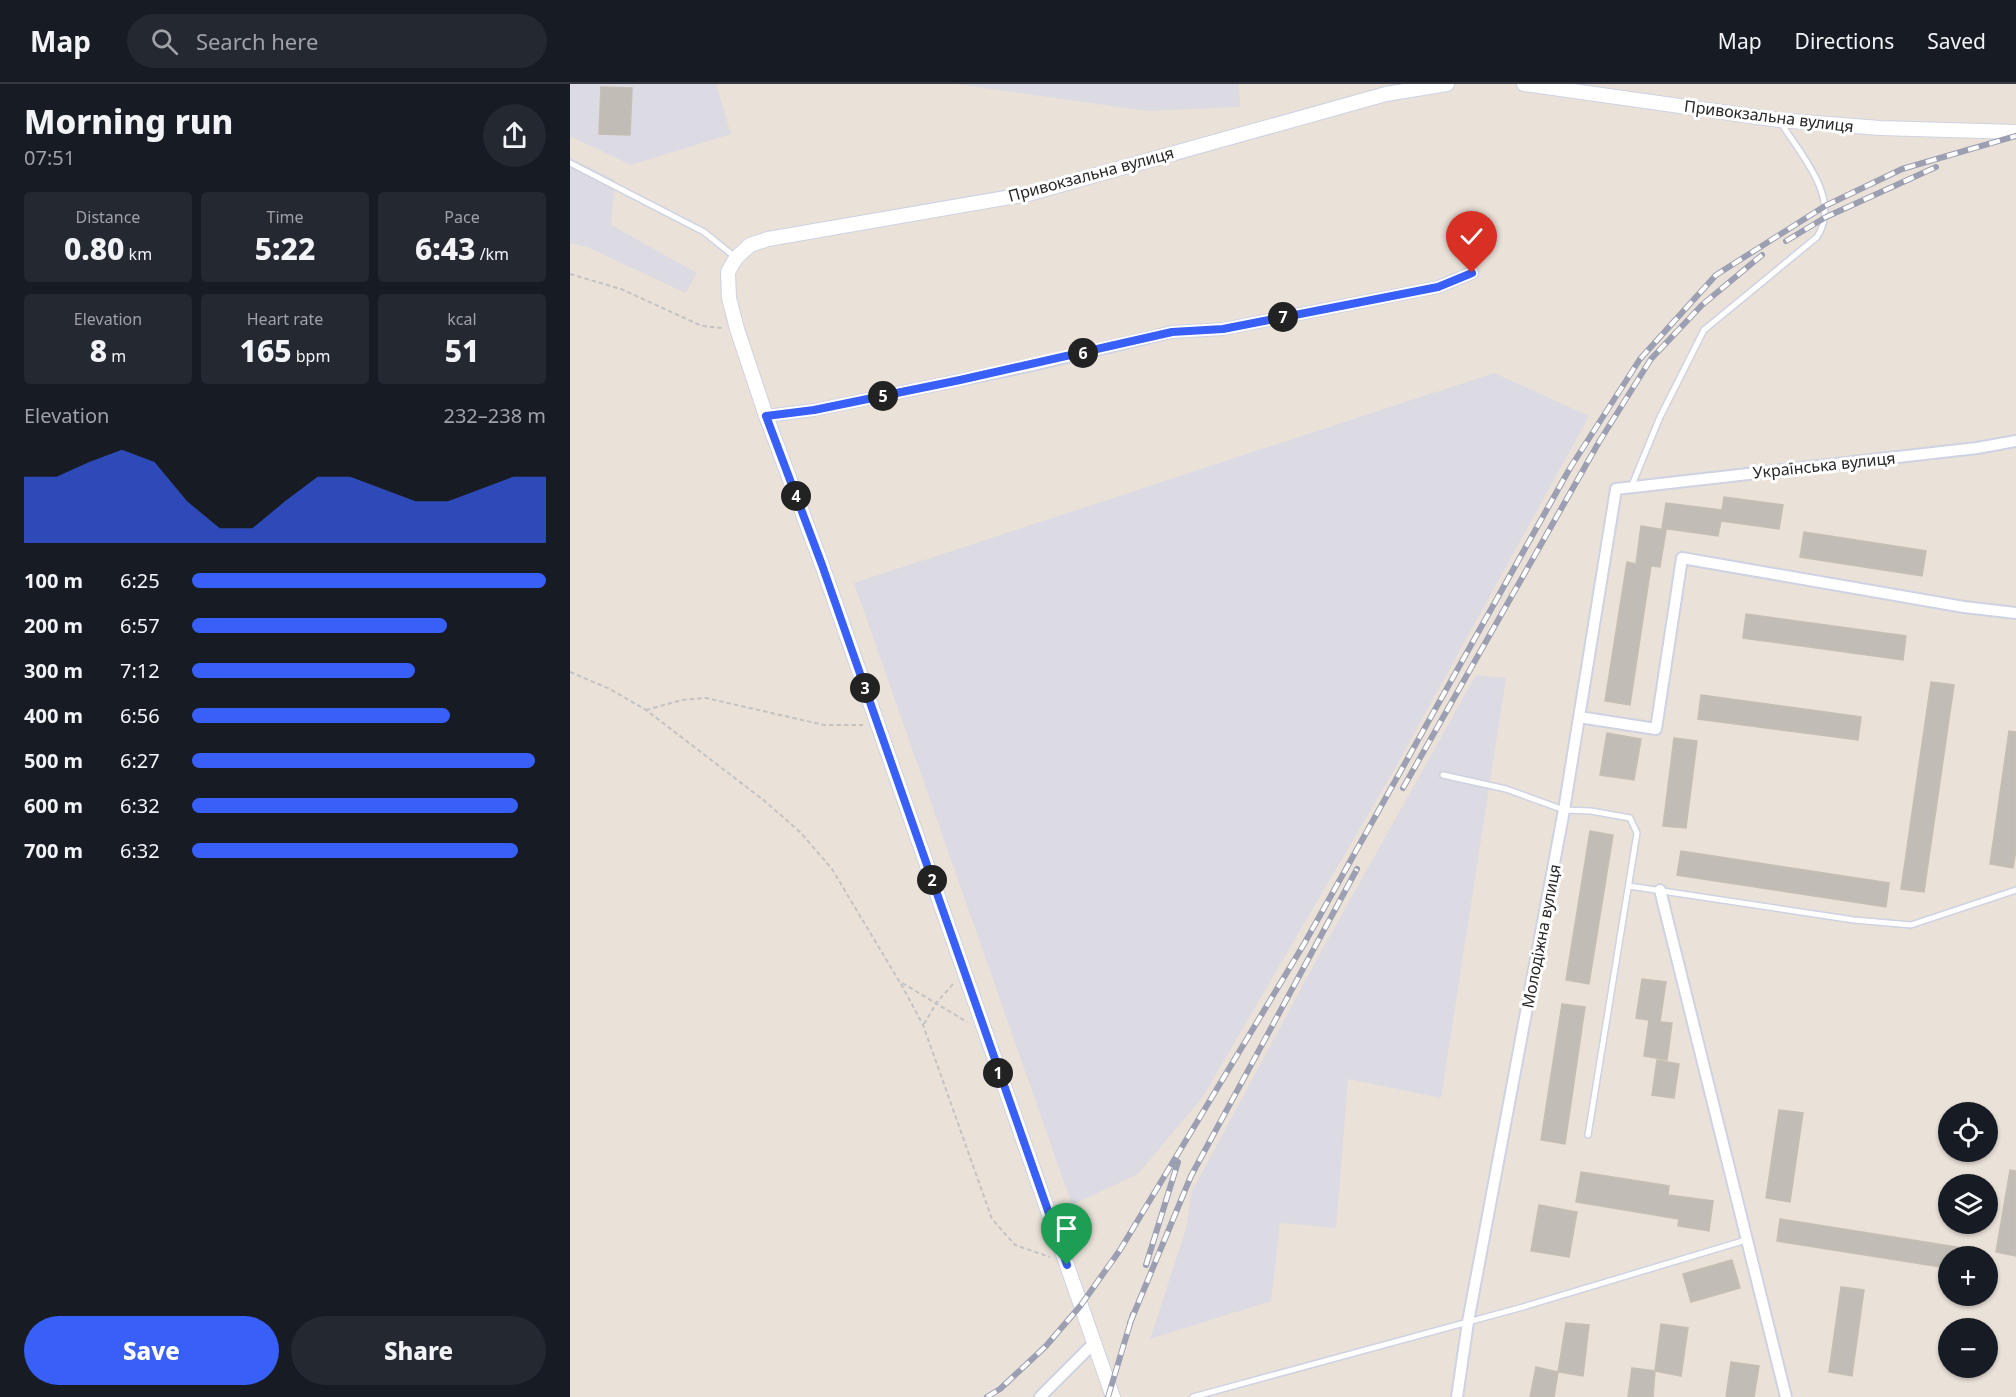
<!DOCTYPE html>
<meta charset="utf-8">
<style>
:root{--surface:#171b24;--page:#242831;--text:#f1f3f6;--muted:#9ea1a6;--line:#363941;--accent:#385ff7}
body{margin:0;font-family:"Noto Sans",sans-serif;background:var(--page);color:var(--text);height:100vh;display:flex;flex-direction:column;font-size:22px;white-space:nowrap}
*{box-sizing:border-box;margin:0}
p{font-size:20px;color:var(--muted)}
.icon{flex:none;width:33px;height:33px;fill:none;stroke:currentColor;stroke-width:2;stroke-linecap:round;stroke-linejoin:round}
.map{position:relative;flex:1;overflow:hidden}
.panel{display:flex;flex-direction:column;background:var(--surface);width:570px}
.panel>*{flex:none}
.fabs{position:absolute;left:1368px;top:1018px;display:grid;gap:12px}
.fabs a{display:grid;place-items:center;width:60px;height:60px;border-radius:50%;background:var(--surface);box-shadow:0 2px 4px #0004;font-size:30px}
.pin{position:absolute;display:grid;place-items:center;width:51px;height:51px;color:#fff;margin:-62px -26px;border-radius:50% 50% 50% 0;rotate:-45deg;box-shadow:0 0 6px #0007}
.pin .icon{rotate:45deg}
.km{position:absolute;width:30px;height:30px;margin:-15px;border-radius:50%;background:#222;color:#fff;font-size:16px;line-height:30px;text-align:center}
.round{display:grid;place-items:center;flex:none;width:63px;height:63px;border-radius:32px;background:var(--page)}
.head{display:flex;align-items:center;justify-content:space-between;height:102px;padding:0 24px}
h1{font-size:33px;font-weight:800;line-height:45px}
.stats{display:grid;grid-template-columns:repeat(3,1fr);gap:9px;height:102px;padding:6px 24px}
.stats div{display:grid;align-content:center;border-radius:6px;background:var(--page);text-align:center}
.stats b{font-size:30px;font-weight:800}
.stats small{font-size:16px;font-weight:400}
.stats p{font-size:16px}
.chart{height:168px;padding:12px 24px}
.chart p{display:flex;justify-content:space-between}
.chart svg{width:100%;height:108px;margin-top:6px;fill:var(--accent);opacity:.7}
.cta{display:flex;gap:12px;margin-top:auto;padding:12px 24px}
.cta a{flex:1;height:69px;border-radius:36px;background:var(--accent);color:#fff;font-size:24px;font-weight:800;line-height:69px;text-align:center}
.cta a+a{background:var(--page);color:var(--text)}
ul{padding:0 24px;list-style:none;font-size:20px}
li{display:grid;grid-template-columns:96px 72px 1fr;align-items:center;height:45px}
li i{height:15px;border-radius:8px;background:var(--accent)}
header{display:flex;align-items:center;gap:36px;box-sizing:border-box;height:84px;padding:0 30px;background:var(--surface);border-bottom:2px solid var(--line)}
header strong{font-size:28px}
nav{display:flex;gap:33px;margin-inline-start:auto;font-size:21px}
.search{width:420px;height:54px;background:var(--page);display:flex;align-items:center;gap:15px;box-sizing:border-box;padding:0 21px;border-radius:33px;color:var(--muted);font-size:22px}
main{display:flex;flex:1;min-height:0}
.map>svg:first-child{display:block}
</style>
<header>
<strong>Map</strong>
<div class="search"><svg class="icon" aria-label="search" viewBox="0 0 24 24"><circle cx="10" cy="10" r="6"/><path d="M15 15l6 6"/></svg>Search here</div>
<nav><a>Map</a><a>Directions</a><a>Saved</a></nav>
</header>
<main>
<section class="panel">
<div class="head"><div><h1>Morning run</h1><p>07:51</p></div><a class="round"><svg class="icon" aria-label="share" viewBox="0 0 24 24"><path d="M12 15V3M7 8l5-5 5 5M5 13v7h14v-7"/></svg></a></div>
<div class="stats">
<div><p>Distance</p><b>0.80<small> km</small></b></div>
<div><p>Time</p><b>5:22</b></div>
<div><p>Pace</p><b>6:43<small> /km</small></b></div>
</div>
<div class="stats">
<div><p>Elevation</p><b>8<small> m</small></b></div>
<div><p>Heart rate</p><b>165<small> bpm</small></b></div>
<div><p>kcal</p><b>51</b></div>
</div>
<div class="chart"><p><span>Elevation</span>232–238 m</p>
<svg viewBox="0 0 160 44" preserveAspectRatio="none"><path d="M0 44V17L10 17L20 11L30 6L40 11L50 27L60 38L70 38L80 27L90 17L100 17L110 22L120 27L130 27L140 22L150 17L160 17V44z"/></svg>
</div>
<ul>
<li><b>100 m</b>6:25<i style="width:100%"></i></li>
<li><b>200 m</b>6:57<i style="width:72%"></i></li>
<li><b>300 m</b>7:12<i style="width:63%"></i></li>
<li><b>400 m</b>6:56<i style="width:73%"></i></li>
<li><b>500 m</b>6:27<i style="width:97%"></i></li>
<li><b>600 m</b>6:32<i style="width:92%"></i></li>
<li><b>700 m</b>6:32<i style="width:92%"></i></li>
</ul>
<div class="cta"><a>Save</a><a>Share</a></div>
</section>
<div class="map">
<svg width="1446" height="1313" viewBox="0 0 1446 1313">
<rect width="100%" height="100%" fill="#eae2d9"/>
<!-- industrial -->
<path fill="#dcdae2" d="M0,0H146L161,50L61,81L0,52Z
M386,0H669L670,23L577,27Z
M0,74L45,96L41,141L127,189L116,209L17,163L0,159Z
M924,289L1019,332L824,686L632,1014L568,1090L502,1121L284,499Z
M906,591L936,594L871,1014L778,995L766,1144L710,1139L701,1217L580,1255L616,1145L622,1107L748,873Z"/>
<!-- building -->
<path fill="#c2bcb6" stroke="#c5beb3" stroke-width="1.5" d="M31,3L62,4L60,51L29,50Z
M1154,413L1213,421L1209,445L1151,437L1148,452L1092,444L1096,419L1152,426Z
M1071,442L1096,446L1090,483L1081,482L1060,621L1035,617L1057,478L1066,480Z
M1234,448L1356,467L1352,492L1230,473Z
M1176,530L1336,552L1333,576L1173,554Z
M1361,598L1384,601L1354,808L1331,805Z
M1131,611L1291,633L1288,656L1128,635Z
M1439,647L1446,648V766L1443,784L1420,780Z
M1037,649L1071,655L1064,696L1030,691Z
M1104,654L1127,657L1116,744L1093,742Z
M1020,747L1043,751L1019,900L996,896Z
M1111,767L1319,799L1316,823L1107,791Z
M1072,895L1096,898L1090,938L1102,939L1097,976L1074,972L1079,936L1066,934Z
M992,920L1015,923L995,1060L971,1056Z
M1087,976L1109,980L1104,1014L1082,1011Z
M1209,1026L1233,1029L1220,1118L1196,1114Z
M1440,1086L1446,1087V1172L1426,1168Z
M1011,1088L1099,1102L1098,1111L1143,1117L1139,1147L1108,1142L1109,1135L1006,1118Z
M969,1121L1007,1128L999,1173L961,1167Z
M1210,1135L1411,1167V1173H1378V1184L1207,1157Z
M1162,1176L1170,1204L1121,1218L1113,1190Z
M1271,1203L1294,1206L1282,1292L1259,1288Z
M996,1239L1019,1241L1013,1292L988,1288Z
M1091,1240L1118,1244L1111,1292L1085,1287Z
M1161,1278L1189,1282L1184,1313H1156Z
M966,1283L988,1288L984,1313H960Z
M1062,1284L1085,1287L1083,1313H1058Z"/>
<g fill="none" stroke-linecap="round" stroke-linejoin="round">
<!-- service casing -->
<g stroke="#ced2e1" stroke-width="8">
<path id="service" d="M0,79L134,148L165,173
M1062,401L1090,333L1134,246L1247,153C1272,115 1231,71 1211,39
M873,691L936,705L994,726L1021,727L1060,734L1067,749L1018,1051
M1059,802L1284,836L1341,841L1446,806
M623,1313L953,1223L1176,1156"/>
</g>
<!-- minor casing -->
<g stroke="#ced2e1" stroke-width="14">
<path id="minor" d="M196,332L244,326L463,281L602,248L653,245L868,203L902,189
M1009,633L1086,645L1112,474L1394,523L1446,529
M1090,806L1216,1313
M470,1313L524,1259
M887,1313L898,1238L994,726L1046,405L1407,364L1446,357"/>
</g>
<!-- tertiary casing -->
<g stroke="#ced2e1" stroke-width="16">
<path id="tertiary" d="M954,0L1209,36L1310,44L1446,48
M543,1313L252,481L196,332L167,245L159,214L158,188L166,174L180,161L198,155L458,110L816,10L877,0"/>
</g>
<!-- path -->
<path stroke="#c3c3c3" stroke-width="2" stroke-dasharray="4.5 3" stroke-linecap="butt" d="M0,190L51,205L132,242L152,244
M0,588L40,605L76,626L196,718L231,749L262,785L329,897L397,938
M76,626L112,616L136,614L254,641H293
M331,900L353,941L422,1135L445,1161L480,1173
M354,940L367,918L384,899"/>
<!-- service -->
<use href="#service" stroke="#fff" stroke-width="5"/>
<!-- minor -->
<use href="#minor" stroke="#fff" stroke-width="10"/>
<!-- tertiary -->
<use href="#tertiary" stroke="#fff" stroke-width="14"/>
<!-- rail casing -->
<g stroke="#9c9fb2" stroke-width="6">
<path id="rail" d="M1216,157L1256,133L1366,83
M833,704L1029,358L1081,275L1132,221L1192,171
M576,1181L608,1078
M560,1239L621,1092L787,785
M417,1313L430,1305L476,1262L511,1221L550,1166L734,860L1000,384L1070,275L1146,191L1255,122L1332,85L1446,52
M538,1313L563,1230"/>
</g>
<!-- rail -->
<use href="#rail" stroke="#fff" stroke-width="4" stroke-dasharray="11" stroke-linecap="butt"/>
</g>
<g fill="none" stroke-linecap="round" stroke-linejoin="round">
<!-- route casing -->
<g stroke="#fff" stroke-width="12">
<path id="route" d="M497,1181L252,481L196,332L244,326L390,296L602,248L653,245L868,203L902,189"/>
</g>
<!-- route -->
<use href="#route" stroke="#385ff7" stroke-width="8"/>
</g>
<g text-anchor="middle" stroke-width="6" stroke-linejoin="round" paint-order="stroke">
<!-- street labels -->
<g font-size="16" fill="#272727" stroke="#fff">
<text transform="translate(1199 32) rotate(7)" y="6">Привокзальна вулиця</text>
<text transform="translate(521 90) rotate(-15)" y="6">Привокзальна вулиця</text>
<text transform="translate(1254 381) rotate(-6)" y="6">Українська вулиця</text>
<text transform="translate(971 852) rotate(-79)" y="6">Молодіжна вулиця</text>
</g>
</g>
</svg>
<div class="fabs">
<a><svg class="icon" aria-label="locate" viewBox="0 0 24 24"><circle cx="12" cy="12" r="6"/><path d="M12 2v4M12 18v4M2 12h4M18 12h4"/></svg></a>
<a><svg class="icon" aria-label="layers" viewBox="0 0 24 24"><path d="M12 4l9 5-9 5-9-5zM3 14l9 5 9-5"/></svg></a>
<a>+</a>
<a>−</a>
</div>
<div class="pin" style="left:497px;top:1181px;background:#1e9e55"><svg class="icon" aria-label="arrive" viewBox="0 0 24 24"><path d="M6 21V4h12l-3 4 3 4H6"/></svg></div>
<div class="pin" style="left:902px;top:189px;background:#d93025"><svg class="icon" aria-label="check" viewBox="0 0 24 24"><path d="M5 12l5 5 9-10"/></svg></div>
<b class="km" style="left:428px;top:989px">1</b>
<b class="km" style="left:362px;top:796px">2</b>
<b class="km" style="left:295px;top:604px">3</b>
<b class="km" style="left:226px;top:412px">4</b>
<b class="km" style="left:313px;top:312px">5</b>
<b class="km" style="left:513px;top:269px">6</b>
<b class="km" style="left:713px;top:233px">7</b>
</div>
</main>
